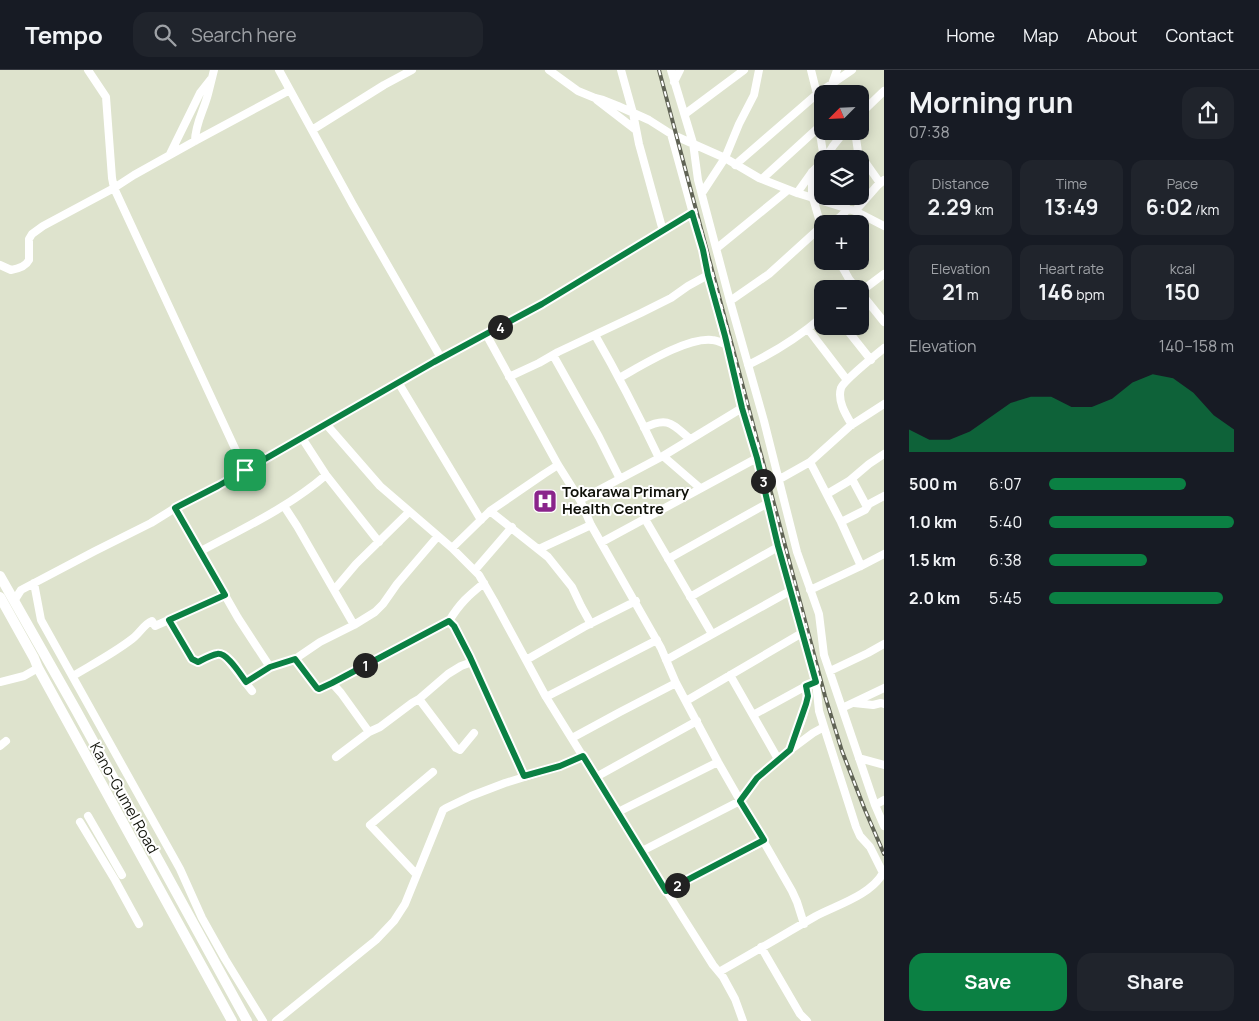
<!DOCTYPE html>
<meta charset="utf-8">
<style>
:root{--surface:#171b24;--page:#20242c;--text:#f1f3f6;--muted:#9ea1a6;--line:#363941;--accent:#0b8043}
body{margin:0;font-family:Manrope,sans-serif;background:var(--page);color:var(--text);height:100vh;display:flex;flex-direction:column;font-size:19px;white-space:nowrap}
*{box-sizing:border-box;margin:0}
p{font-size:16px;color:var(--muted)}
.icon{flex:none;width:28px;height:28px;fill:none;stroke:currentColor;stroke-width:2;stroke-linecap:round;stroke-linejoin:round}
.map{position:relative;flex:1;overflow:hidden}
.panel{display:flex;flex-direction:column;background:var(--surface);width:375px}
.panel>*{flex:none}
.needle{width:32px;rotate:246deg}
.fabs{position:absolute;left:814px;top:15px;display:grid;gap:10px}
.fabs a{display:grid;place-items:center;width:55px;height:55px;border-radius:10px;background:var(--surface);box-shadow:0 2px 12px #0003;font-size:25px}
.pin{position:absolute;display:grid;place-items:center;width:42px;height:42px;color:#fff;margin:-21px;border-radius:10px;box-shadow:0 2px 8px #0006}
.km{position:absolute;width:25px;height:25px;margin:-12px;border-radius:50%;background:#222;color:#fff;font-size:14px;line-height:25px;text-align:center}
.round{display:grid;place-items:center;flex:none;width:52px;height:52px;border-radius:15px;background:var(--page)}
.summary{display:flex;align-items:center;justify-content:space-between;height:85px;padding:0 25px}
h1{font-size:28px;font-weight:700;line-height:38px}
.figures{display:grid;grid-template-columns:repeat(3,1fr);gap:8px;height:85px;padding:5px 25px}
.figures div{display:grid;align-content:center;border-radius:12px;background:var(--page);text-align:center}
.figures b{font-size:21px;font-weight:700}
.figures small{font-size:14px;font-weight:400}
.figures p{font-size:14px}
.chart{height:140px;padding:10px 25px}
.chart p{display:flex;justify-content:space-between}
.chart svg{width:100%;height:90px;margin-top:5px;fill:var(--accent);opacity:.7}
.action{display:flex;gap:10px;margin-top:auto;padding:10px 25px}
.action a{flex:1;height:58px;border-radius:15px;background:var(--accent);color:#fff;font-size:20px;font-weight:700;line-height:58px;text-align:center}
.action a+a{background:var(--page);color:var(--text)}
ul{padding:0 25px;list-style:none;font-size:16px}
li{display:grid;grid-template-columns:80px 60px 1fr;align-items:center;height:38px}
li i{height:12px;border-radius:6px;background:var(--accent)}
header{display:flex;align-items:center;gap:30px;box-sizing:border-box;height:70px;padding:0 25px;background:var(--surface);border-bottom:1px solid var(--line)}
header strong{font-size:24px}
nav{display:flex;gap:28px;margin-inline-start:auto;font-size:18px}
.search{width:350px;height:45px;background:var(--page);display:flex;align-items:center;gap:12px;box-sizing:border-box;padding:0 18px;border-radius:15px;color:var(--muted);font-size:19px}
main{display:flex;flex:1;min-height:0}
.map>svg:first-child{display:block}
</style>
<header>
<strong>Tempo</strong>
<div class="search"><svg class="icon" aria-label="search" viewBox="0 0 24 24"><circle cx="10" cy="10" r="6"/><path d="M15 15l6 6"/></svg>Search here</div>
<nav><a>Home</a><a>Map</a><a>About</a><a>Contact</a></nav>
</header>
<main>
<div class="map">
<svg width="884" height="951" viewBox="0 0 884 951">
<rect width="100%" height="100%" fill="#dee3cd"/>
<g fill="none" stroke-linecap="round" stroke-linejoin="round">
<!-- minor -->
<path stroke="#fff" stroke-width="8" d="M88,0L106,27L112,108L114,118L245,400
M279,0L353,135L441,288
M549,0L578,21L595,28L603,30L618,36L649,50L671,64L725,88L759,108L797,123L855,141L884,156
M621,0L633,43L639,74L663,161
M671,0L693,73L698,110L730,231L764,351L797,482L819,544L824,585L875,735L884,756
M811,0L817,24L819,41V57L824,89
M674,12L680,0
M832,14L837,0
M597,30L636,60
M685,44L744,0
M860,44L884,21
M312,60L384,15L412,0
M855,61L858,82L880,113
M671,64L703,180L708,205L731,292L742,338L757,388L778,477L816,612L819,641L824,657L856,757L860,766L870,777L884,805
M195,71C195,54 204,40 208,24C210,16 212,8 214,0
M170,84L200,23L211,9
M825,89L833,76L845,61
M735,95L817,24L852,0
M762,109L819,57L822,56
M702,123L725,88L739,54L754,25L759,0
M797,123L812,102L822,92
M812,128V102
M813,128L821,156
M855,141L877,116L884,110
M829,154L840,147L848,139
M717,178L788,120
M839,191L849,209L857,219
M0,195L11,200C17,199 26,196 29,190V169L32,164L43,156L114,118L134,105L195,71L290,20
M860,222L884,252
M860,222L884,204
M730,231L769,204L822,156
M844,256L871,290
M808,259L847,310
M486,264L558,395L580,430L591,455L661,578L676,613L718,692L792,821L797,832L804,854
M595,265C618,305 639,346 659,388
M553,285L599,367L620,409
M748,295C775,282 800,266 822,247
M509,307L539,293L558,282L641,243L671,228L688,216L708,205
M619,308C641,296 687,267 712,270C717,270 722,273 727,275
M398,312L481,450
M326,354L380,416L452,478L479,505L494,531L546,627L682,846L713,895L723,907L735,929L743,951
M852,355C846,345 837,331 841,318C844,310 876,285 884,278
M644,358C668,346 672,354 690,369
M302,368L326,405L379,472
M663,386L700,418
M810,392L841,452L861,496
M852,409L867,437
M778,410L810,392L850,356L884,334
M827,424L849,411L869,394L884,384
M580,430L663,386L742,338
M284,436L297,456L354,555
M175,438L238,548L270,597
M490,441L548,487L572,517L581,536L591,554
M645,449L712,564
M841,452L865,440L869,434L884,426
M602,472L757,388
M452,478L490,441L544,404L558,395
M539,479L591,455
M201,481C244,458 289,437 326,405
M668,489L768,433
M475,500L512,457
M34,513L41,550L180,799L202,848L225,889L263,951
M334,520L356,494L409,442
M810,520L861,496L884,484
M690,527L778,477
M14,531L21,520L95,481L151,453L175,438L218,416L398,312L542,234L692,143
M169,550L192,589L198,592C206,588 215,581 224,585L252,621
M449,551L454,556L470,587L524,706
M295,589L317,618L320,619L449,551C460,533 468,526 484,513
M526,590L584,557L636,531
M666,590L790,521
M830,601L868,583L884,574
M730,605L778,689
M73,606C93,594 114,583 132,569C140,563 144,554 152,551L155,556L225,525
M246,611L270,597L295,589L320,572L354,555L375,542L383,534L397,514L438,466
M0,612L24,606L38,598
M332,613L341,623L369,662
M546,627L657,570
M419,629L456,678L460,680L474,663
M686,631L802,563
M854,633L873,635L881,633L884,634
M842,638L884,618
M753,645L806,616L816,612
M572,668L620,642L676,613
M0,676L6,671
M790,679C798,659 810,638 806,616
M336,687L369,662L380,657L412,633L419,629L448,604L461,596L472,592
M859,688L884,695
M596,707L697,651
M875,735L884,730
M618,742L718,692
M88,746L122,805
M80,752L115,810L139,854
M642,781L740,731L757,708L778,689L813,663L824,657
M416,804L370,755L433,702
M666,821L764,771
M761,877L800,944L807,951
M719,902C751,884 783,865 816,846C837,835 871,825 883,803
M276,951L376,870L394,851L405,834L437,755L443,740L446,738L471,726L505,713L560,696L583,686"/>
<!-- major -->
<path stroke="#fff" stroke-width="10" d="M0,506L76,640L247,951
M0,527L34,588L38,598L232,951"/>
<!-- rail casing -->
<g stroke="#606355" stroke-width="4">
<path id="rail" d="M659,0L825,626L842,681L865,740L884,784"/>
</g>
<!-- rail -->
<use href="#rail" stroke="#fff" stroke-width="2" stroke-dasharray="5.5" stroke-linecap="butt"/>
</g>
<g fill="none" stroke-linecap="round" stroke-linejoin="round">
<!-- route casing -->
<g stroke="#fff" stroke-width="10">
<path id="route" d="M692,143L703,180L708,205L725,266L742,338L757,388L778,476L816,612L806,616L808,626L806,634L790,680L757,708L740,731L764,770L666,821L583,686L560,696L524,706L470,587L454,556L449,551L332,613L319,619L317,618L295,589L270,597L246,612C240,604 227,582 217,584C211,585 204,589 198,592L192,589L169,550L225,525L175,438L218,416L434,292L542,234Z"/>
</g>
<!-- route -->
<use href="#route" stroke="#0b8043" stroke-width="6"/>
</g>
<!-- icons -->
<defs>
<g id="hospital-square" transform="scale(1.25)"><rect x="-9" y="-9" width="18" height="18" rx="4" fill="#8a248b" stroke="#fff"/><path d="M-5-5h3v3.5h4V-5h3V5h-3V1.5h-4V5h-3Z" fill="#fff"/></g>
</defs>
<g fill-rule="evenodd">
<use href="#hospital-square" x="545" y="431"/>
</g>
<g text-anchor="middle" stroke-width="4" stroke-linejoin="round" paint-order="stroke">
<!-- poi labels -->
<g font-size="15" font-weight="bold" fill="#0f1109" stroke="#fff" text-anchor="start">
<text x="562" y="427">Tokarawa Primary<tspan x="562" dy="17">Health Centre</tspan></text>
</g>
<!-- street labels -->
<g font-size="15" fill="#0f1109" stroke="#fff">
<text transform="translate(124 728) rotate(61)" y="5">Kano-Gumel Road</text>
</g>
</g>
</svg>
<div class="fabs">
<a><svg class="needle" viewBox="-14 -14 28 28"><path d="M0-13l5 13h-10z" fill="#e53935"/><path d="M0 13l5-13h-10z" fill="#9ea1a6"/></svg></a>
<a><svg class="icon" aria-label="layers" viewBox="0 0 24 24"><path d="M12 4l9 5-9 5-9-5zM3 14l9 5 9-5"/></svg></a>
<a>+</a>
<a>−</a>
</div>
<div class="pin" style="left:245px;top:400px;background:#1e9e55"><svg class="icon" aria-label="arrive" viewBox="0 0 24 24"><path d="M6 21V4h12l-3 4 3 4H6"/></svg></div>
<b class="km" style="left:365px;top:595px">1</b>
<b class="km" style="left:677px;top:815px">2</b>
<b class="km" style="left:763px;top:411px">3</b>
<b class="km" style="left:500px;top:257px">4</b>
</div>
<section class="panel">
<div class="summary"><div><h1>Morning run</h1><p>07:38</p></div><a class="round"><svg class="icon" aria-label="share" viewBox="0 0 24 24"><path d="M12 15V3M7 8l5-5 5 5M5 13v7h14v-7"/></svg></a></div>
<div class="figures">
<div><p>Distance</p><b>2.29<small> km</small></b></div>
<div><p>Time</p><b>13:49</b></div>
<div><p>Pace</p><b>6:02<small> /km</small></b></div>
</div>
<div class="figures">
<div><p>Elevation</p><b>21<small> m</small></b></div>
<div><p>Heart rate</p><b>146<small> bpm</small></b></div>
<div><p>kcal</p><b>150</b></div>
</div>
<div class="chart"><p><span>Elevation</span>140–158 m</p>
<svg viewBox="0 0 160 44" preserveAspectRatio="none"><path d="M0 44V33L10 38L20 38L30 34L40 27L50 20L60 17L70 17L80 22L90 22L100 18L110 10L120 6L130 8L140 15L150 26L160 33V44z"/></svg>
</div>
<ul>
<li><b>500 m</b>6:07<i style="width:74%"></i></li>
<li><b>1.0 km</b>5:40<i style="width:100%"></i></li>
<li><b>1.5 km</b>6:38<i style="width:53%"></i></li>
<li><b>2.0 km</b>5:45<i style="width:94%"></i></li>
</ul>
<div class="action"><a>Save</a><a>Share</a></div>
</section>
</main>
